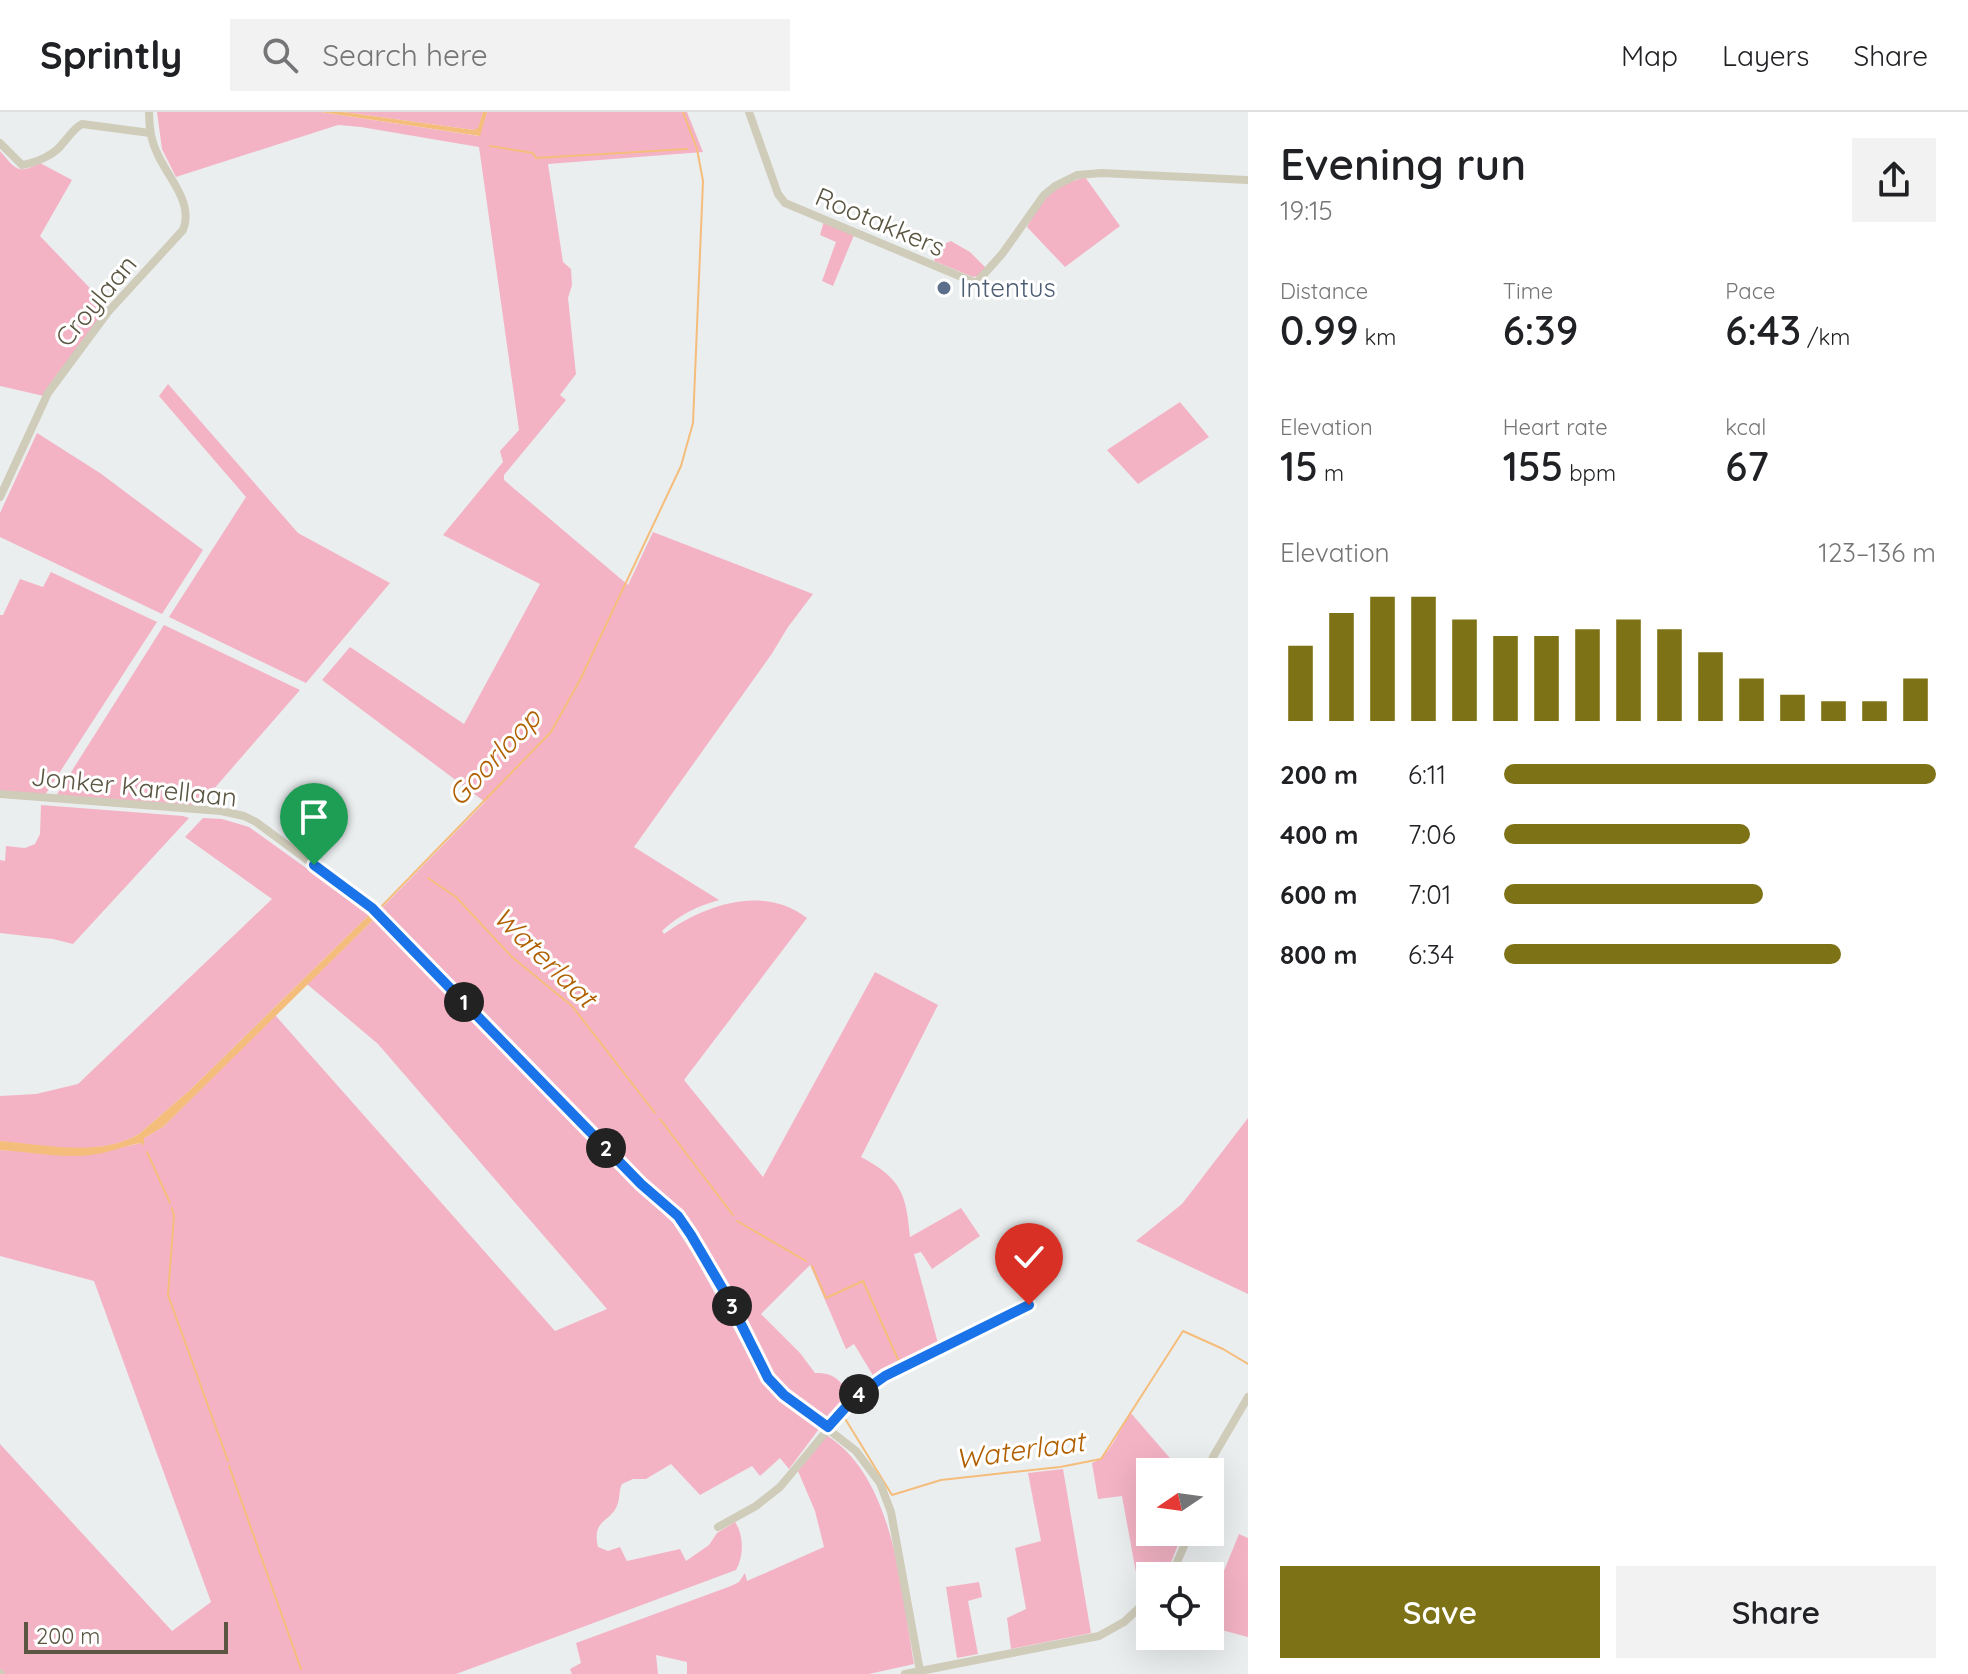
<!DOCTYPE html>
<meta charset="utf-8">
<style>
:root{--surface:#fff;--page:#f2f2f2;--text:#202124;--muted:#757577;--line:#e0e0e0;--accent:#7d7216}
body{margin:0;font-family:Quicksand,sans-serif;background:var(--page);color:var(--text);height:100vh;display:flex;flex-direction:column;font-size:30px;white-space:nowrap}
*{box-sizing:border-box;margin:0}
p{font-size:26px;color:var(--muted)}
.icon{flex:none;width:44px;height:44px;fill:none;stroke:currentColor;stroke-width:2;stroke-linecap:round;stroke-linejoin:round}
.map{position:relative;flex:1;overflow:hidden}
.drawer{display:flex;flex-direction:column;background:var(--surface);width:720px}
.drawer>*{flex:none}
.needle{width:52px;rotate:257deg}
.controls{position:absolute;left:1136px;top:1346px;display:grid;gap:16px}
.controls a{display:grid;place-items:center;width:88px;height:88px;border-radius:0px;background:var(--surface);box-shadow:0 8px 32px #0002;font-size:40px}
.scale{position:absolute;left:24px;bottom:20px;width:204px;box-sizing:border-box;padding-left:8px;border:4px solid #5b5642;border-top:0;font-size:22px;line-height:28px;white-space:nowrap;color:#5b5642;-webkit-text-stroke:6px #fff;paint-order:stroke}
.pin{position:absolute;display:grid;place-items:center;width:68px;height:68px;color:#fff;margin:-82px -34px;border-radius:50% 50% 50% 0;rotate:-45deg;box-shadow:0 0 8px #0007}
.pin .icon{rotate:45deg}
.km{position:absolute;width:40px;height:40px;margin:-20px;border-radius:50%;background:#222;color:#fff;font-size:22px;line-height:40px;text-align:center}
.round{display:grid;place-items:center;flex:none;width:84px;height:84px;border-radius:0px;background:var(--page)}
.head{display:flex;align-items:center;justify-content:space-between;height:136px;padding:0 32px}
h1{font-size:44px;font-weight:600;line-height:60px}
.stats{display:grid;grid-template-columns:repeat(3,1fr);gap:12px;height:136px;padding:8px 32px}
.stats div{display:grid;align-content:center}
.stats b{font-size:40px;font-weight:600}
.stats small{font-size:22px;font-weight:400}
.stats p{font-size:22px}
.chart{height:224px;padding:16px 32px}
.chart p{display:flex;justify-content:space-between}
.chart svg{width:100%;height:144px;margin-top:8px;stroke:var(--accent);stroke-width:6}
.primary-button{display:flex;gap:16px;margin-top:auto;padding:16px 32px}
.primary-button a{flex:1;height:92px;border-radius:0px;background:var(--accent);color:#fff;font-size:32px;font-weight:600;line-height:92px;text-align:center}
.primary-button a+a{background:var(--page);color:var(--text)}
ul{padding:0 32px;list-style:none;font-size:26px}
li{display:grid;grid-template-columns:128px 96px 1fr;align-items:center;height:60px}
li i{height:20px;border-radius:10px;background:var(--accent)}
header{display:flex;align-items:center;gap:48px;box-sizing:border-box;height:112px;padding:0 40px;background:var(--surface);border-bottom:2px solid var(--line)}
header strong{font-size:38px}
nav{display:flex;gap:44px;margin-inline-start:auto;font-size:28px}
.search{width:560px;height:72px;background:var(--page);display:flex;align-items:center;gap:20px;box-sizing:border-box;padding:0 28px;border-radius:0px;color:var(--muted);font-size:30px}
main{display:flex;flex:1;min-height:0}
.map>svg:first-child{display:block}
</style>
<header>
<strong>Sprintly</strong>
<div class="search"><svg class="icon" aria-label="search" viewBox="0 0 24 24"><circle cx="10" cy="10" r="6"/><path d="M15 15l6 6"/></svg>Search here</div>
<nav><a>Map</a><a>Layers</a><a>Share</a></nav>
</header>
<main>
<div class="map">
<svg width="1248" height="1562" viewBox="0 0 1248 1562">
<rect width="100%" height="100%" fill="#ebeeef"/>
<!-- green -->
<path fill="#f3b3c5" d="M157,0H320L479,24L487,0H687L703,40L548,52L563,150L571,157L572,173L568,186L576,262L560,283L566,288L504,363V368L628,473L653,420L813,482L788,515L771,543L634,735L719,788C697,794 679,803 662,819L664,822C704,793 763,772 807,806L684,968L763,1065L875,860L938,893L861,1045C902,1067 906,1082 910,1125L961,1096L980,1124L932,1157L921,1140L914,1142L939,1235L874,1265L854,1232L846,1237L810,1153L761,1202L800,1241L815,1261C835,1261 840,1268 850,1284L827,1309L783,1277L774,1267L698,1130L380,798L485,690L322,568L350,535L464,612L540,472L443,423L503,350L500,339L519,318L479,35L361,15L338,13L176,65L162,37Z
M343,0H483L478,17L474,18Z
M0,39C16,57 17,63 40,51L72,68L40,124L108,195L44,284L0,274Z
M1085,65L1120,114L1065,155L1027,115C1043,85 1053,75 1085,65Z
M824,109L854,123L833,174L822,169L836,130L820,123Z
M951,129L970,140L987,157L978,164L973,165L934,149L940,134Z
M168,272L298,421L390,471L306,571L169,505L246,385L159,284Z
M1180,290L1209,325L1138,372L1107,338Z
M37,321L100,361L203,438L162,502L0,425V401Z
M51,460L157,510L45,683L0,679V503H3L20,467L43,475Z
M164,513L300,578L199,694L56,684Z
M41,693L183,704L189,706L73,832L53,827L0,821V748L5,749L6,734L25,736L35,732L40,722Z
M203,706L222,707L249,715L370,802L190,978L139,1022C99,1046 43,1033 0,1029V984L36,982L78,972L272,787L185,725Z
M375,806L607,1048L673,1111L695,1145L760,1265L776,1283L819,1317L789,1357L780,1346L760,1364L752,1354L700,1383L671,1352L646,1367H633L622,1372C619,1378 620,1384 618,1391C612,1411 591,1406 598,1435L608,1439L620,1435L627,1449L680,1437L686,1449L709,1433L717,1421L735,1410C744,1423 744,1444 736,1458L456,1562H0V1332L172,1519L211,1490L94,1169L0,1144V1038L86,1043L141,1031L144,1026L163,1015L275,903L555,1219L607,1197L378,932L307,872Z
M1248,1006V1182L1136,1129L1182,1092Z
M1130,1300L1182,1360H1150V1420H1183L1166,1463L1150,1464V1479L1141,1488L1122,1384L1098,1387L1092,1351C1109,1346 1121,1316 1130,1300Z
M826,1323C895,1366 901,1479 914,1552L869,1562H687V1550L656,1543L658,1562H572L570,1557L581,1551L576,1531L731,1474L739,1470L745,1461L747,1469L824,1435L815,1399L798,1359Z
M1063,1357L1091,1521L1011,1537L1007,1506L1026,1497L1015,1436L1041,1429L1028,1361Z
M1239,1422L1248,1426V1525L1210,1515V1486H1213Z
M979,1470L982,1485L968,1489L978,1542L957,1546L946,1475Z"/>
<!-- water -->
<path fill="#f5bd7b" d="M320,0H343L474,18L478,16L483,0H487L480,24Z
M370,802L375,806L163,1015L144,1026V1034L141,1031C124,1034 108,1041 91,1043C61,1046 29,1040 0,1038V1029C43,1032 99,1046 139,1022L190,978Z"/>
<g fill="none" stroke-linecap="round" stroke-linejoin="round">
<!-- stream -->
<path stroke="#f5bd7b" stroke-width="2" d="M490,34L533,41L536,46L687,37
M428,766L456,785L512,845L572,894L655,1001
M379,797L551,620L580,568L681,354L693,311L703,69L697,37L683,0
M660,1007L733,1103
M147,1040L170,1091
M172,1096L174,1104L168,1183L228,1349
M737,1109L806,1149
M812,1154L826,1186L863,1169L900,1252
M881,1272L903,1260
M844,1305L892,1383L941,1368L1060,1355L1101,1347L1183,1219L1223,1237L1248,1252
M229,1354L301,1557"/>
<!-- minor -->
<path stroke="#d0ccba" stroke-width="8" d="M749,0L778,82L785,91L976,171L1002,142L1044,83L1055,74L1077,63L1102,61L1248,68
M0,31L22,53C35,51 55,43 63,31C70,24 73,17 82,12L150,21
M0,385L48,281L108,200L183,118C194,91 169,67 158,43C151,30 149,15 149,0
M0,682L221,699L244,704L256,710L372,796L641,1072L678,1104L691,1123L728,1186L768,1266L784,1283L856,1339L880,1371L891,1400L920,1559
M1208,1360L1213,1345L1248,1285
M718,1415L756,1394L780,1375L854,1286L885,1264L1029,1193
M1171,1464L1190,1420
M0,1561L1,1562
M905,1562L1099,1524L1124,1510L1150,1486"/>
</g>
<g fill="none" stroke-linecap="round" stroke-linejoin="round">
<!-- route casing -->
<g stroke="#fff" stroke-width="16">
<path id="route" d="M314,753L372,796L641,1072L678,1104L691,1123L728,1186L768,1266L784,1283L828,1315L854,1286L885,1264L1029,1193"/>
</g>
<!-- route -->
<use href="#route" stroke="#1a73e8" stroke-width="10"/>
</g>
<!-- markers -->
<circle fill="#5c6f8a" stroke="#fff" stroke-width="3" cx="944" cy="176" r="8"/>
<g text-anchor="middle" stroke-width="6" stroke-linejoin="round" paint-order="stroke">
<!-- street labels -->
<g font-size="26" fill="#5b5642" stroke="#fff">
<text transform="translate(880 110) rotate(23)" y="9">Rootakkers</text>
<text transform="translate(96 189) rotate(-50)" y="9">Croylaan</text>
<text transform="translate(134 675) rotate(6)" y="9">Jonker Karellaan</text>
</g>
<!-- service labels -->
<g font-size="26" fill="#4e5e75" stroke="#fff" text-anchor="start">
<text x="960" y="185">Intentus</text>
</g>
<!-- water labels -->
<g font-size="28" font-style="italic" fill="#b06000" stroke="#fff">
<text transform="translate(494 645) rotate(-47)" y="10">Goorloop</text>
<text transform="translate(545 845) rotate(44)" y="10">Waterlaat</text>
<text transform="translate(1020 1338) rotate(-8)" y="10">Waterlaat</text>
</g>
</g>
</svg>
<div class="controls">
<a><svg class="needle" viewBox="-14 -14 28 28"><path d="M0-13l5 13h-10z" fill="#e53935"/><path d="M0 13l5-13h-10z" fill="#757577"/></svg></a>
<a><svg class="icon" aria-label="locate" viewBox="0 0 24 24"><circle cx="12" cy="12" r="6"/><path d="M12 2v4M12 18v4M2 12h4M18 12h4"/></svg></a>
</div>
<div class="scale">200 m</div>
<div class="pin" style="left:314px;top:753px;background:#1e9e55"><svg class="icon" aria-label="arrive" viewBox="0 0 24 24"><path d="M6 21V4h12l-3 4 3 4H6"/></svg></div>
<div class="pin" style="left:1029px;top:1193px;background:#d93025"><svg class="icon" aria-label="check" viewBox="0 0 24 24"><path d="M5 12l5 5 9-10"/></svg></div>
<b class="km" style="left:464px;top:890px">1</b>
<b class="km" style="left:606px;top:1036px">2</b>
<b class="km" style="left:732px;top:1194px">3</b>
<b class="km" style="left:859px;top:1282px">4</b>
</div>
<section class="drawer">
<div class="head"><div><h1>Evening run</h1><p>19:15</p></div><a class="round"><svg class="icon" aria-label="share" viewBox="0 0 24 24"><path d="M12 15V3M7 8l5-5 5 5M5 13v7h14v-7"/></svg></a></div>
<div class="stats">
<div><p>Distance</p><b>0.99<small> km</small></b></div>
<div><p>Time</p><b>6:39</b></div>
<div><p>Pace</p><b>6:43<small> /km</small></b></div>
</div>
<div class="stats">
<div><p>Elevation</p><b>15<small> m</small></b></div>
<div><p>Heart rate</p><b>155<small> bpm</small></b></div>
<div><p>kcal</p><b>67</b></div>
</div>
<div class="chart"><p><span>Elevation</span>123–136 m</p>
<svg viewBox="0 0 160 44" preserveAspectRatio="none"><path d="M5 44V21M15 44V11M25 44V6M35 44V6M45 44V13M55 44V18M65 44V18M75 44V16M85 44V13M95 44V16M105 44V23M115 44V31M125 44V36M135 44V38M145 44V38M155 44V31"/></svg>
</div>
<ul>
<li><b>200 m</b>6:11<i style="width:100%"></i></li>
<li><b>400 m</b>7:06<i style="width:57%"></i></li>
<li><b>600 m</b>7:01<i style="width:60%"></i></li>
<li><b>800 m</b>6:34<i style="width:78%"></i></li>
</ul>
<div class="primary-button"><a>Save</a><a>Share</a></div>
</section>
</main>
